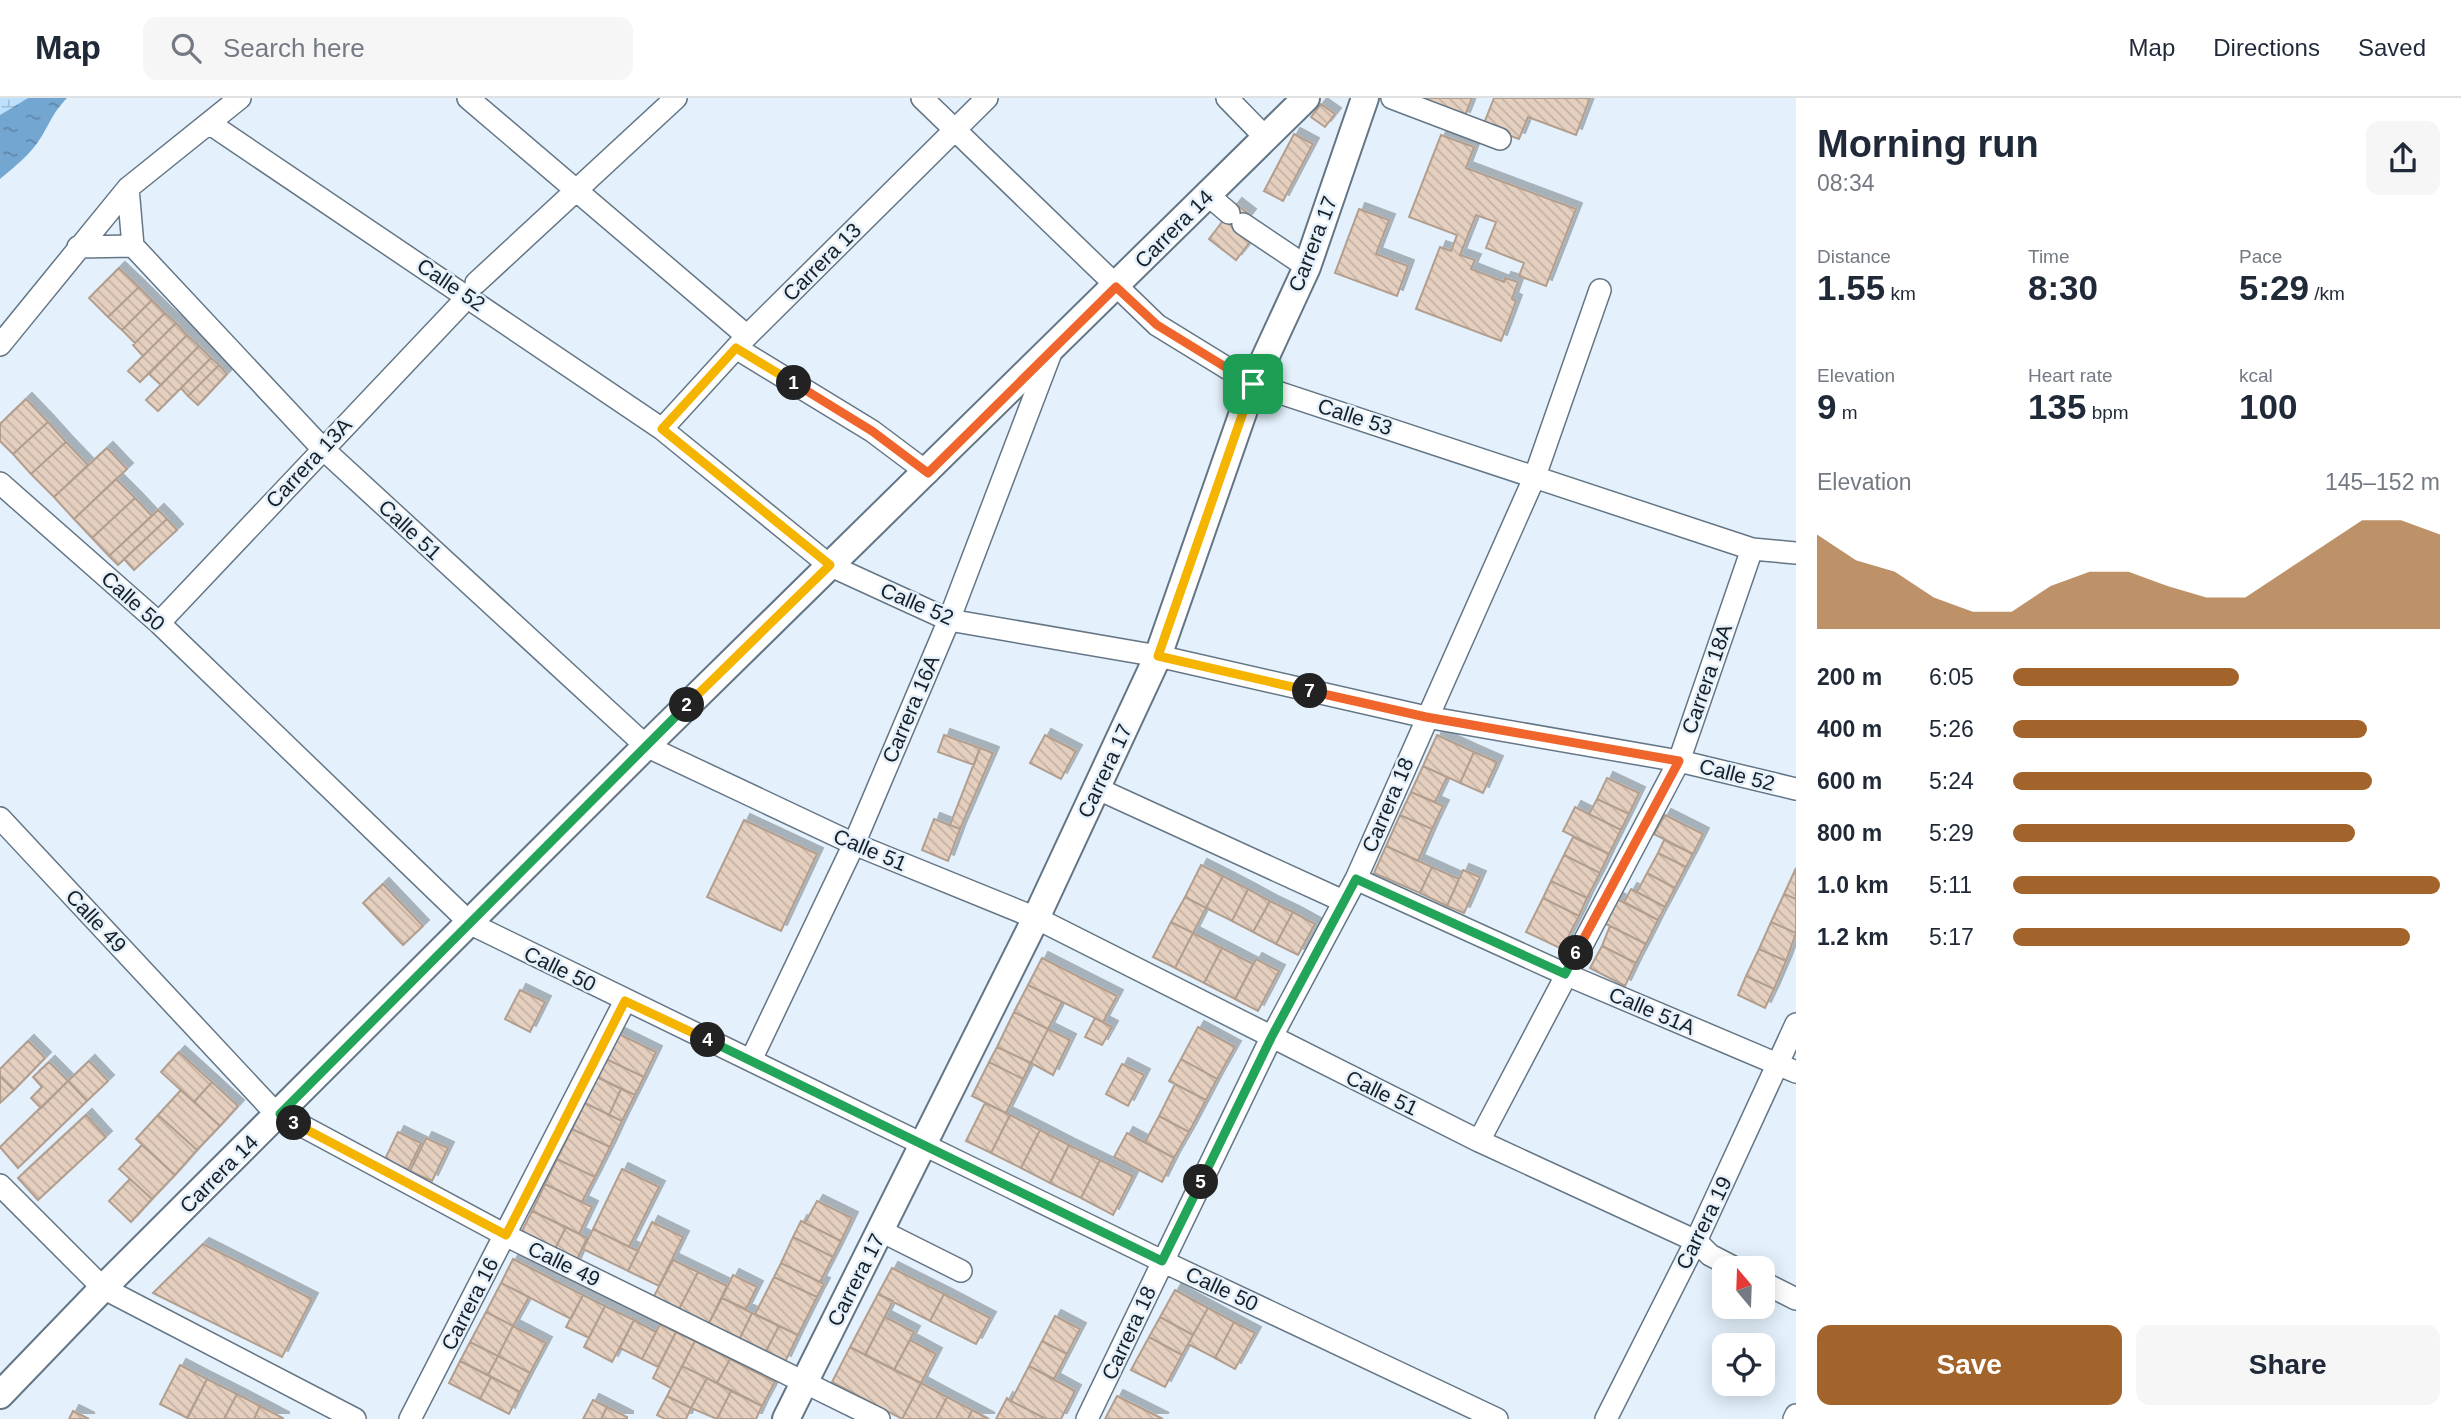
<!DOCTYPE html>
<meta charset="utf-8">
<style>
:root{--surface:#fff;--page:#f6f6f7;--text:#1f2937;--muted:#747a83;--line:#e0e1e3;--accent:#a3642b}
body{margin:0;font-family:Arial,sans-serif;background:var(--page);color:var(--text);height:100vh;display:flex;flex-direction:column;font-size:26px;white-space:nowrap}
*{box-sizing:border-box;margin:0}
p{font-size:23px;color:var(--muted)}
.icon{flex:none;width:38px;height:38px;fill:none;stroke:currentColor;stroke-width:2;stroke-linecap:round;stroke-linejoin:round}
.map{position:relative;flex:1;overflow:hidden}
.panel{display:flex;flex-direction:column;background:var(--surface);width:665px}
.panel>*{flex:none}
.needle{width:46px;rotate:341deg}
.controls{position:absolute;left:1712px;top:1158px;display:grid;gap:14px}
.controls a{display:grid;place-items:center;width:63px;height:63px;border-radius:14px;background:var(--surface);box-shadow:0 4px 18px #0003;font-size:35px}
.pin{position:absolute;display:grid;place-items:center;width:60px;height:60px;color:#fff;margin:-30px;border-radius:14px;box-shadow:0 4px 10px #0006}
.km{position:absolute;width:35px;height:35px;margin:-18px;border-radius:50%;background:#222;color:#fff;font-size:19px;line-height:35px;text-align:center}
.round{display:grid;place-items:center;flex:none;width:74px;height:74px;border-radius:14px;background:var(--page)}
.summary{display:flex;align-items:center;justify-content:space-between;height:119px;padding:0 21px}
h1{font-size:38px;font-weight:700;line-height:52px}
.figures{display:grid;grid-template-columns:repeat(3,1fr);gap:10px;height:119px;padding:7px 21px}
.figures div{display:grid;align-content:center}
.figures b{font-size:35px;font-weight:700}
.figures small{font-size:19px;font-weight:400}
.figures p{font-size:19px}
.chart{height:196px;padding:14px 21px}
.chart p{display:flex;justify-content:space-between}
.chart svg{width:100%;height:126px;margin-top:7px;fill:var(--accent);opacity:.7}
.primary-button{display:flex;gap:14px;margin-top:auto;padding:14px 21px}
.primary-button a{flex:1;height:80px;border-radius:14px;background:var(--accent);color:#fff;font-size:28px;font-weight:700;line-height:80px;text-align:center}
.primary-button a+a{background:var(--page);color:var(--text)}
ul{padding:0 21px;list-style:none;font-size:23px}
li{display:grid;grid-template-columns:112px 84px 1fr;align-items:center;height:52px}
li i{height:18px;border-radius:9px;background:var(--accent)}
header{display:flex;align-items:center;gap:42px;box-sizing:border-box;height:98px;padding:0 35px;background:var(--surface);border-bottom:2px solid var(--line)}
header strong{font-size:33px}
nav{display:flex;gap:38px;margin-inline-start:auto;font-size:24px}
.search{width:490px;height:63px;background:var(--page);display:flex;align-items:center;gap:18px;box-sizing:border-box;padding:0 24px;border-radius:14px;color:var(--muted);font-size:26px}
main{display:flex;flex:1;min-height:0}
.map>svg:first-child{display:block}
</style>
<header>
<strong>Map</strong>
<div class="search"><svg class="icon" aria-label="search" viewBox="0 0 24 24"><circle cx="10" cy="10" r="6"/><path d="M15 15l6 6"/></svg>Search here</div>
<nav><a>Map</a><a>Directions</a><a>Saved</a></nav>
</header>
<main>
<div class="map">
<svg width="1796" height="1321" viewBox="0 0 1796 1321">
<defs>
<pattern id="wetland-marsh" width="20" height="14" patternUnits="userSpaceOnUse" patternTransform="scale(1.75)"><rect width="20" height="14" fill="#bee0ff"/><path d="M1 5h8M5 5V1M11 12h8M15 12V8" fill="none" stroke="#a3c0da"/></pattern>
<pattern id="water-ripples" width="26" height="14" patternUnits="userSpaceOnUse" patternTransform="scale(1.75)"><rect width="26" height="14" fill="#74a6d2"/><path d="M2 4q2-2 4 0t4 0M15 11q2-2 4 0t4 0" fill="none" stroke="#5e87aa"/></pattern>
<pattern id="building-back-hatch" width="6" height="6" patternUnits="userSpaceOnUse" patternTransform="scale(1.75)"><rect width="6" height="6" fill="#e5cfbf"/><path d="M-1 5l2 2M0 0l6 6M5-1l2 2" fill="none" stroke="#c4b1a4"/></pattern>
<filter id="shadow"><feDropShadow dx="6" dy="-6" stdDeviation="0" flood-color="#0004"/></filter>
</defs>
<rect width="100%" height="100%" fill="#e4f1fc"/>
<!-- wetland -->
<path fill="url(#wetland-marsh)" d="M0,0H28L0,17Z"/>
<!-- water -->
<path fill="url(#water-ripples)" d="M28,0H67C51,17 51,24 40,41C30,57 14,69 0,81V17Z"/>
<!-- building -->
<path fill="url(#building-back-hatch)" stroke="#b29e8e" stroke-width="2" filter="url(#shadow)" d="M1406,0H1472L1464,20Z
M1494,0H1590L1576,37L1528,19L1519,41L1483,28Z
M1321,6L1335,16L1325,29L1311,19Z
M1294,36L1313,46L1283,103L1264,93Z
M1441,37L1474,49L1466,70L1576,111L1546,188L1519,178L1524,165L1486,150L1496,124L1476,117L1460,157L1475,162L1471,171L1504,184L1505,180L1518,184L1512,201L1516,203L1501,243L1416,211L1440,149L1451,153L1457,137L1409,119Z
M1236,106L1250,117L1237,134L1250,144L1236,162L1209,141Z
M1359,111L1389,122L1376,156L1408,168L1397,198L1335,175Z
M119,170L139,189L108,219L89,200Z
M139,189L152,202L122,232L108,219Z
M152,202L165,215L135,245L122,232Z
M165,215L176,225L143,258L133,247Z
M176,225L187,237L140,284L128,273Z
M187,237L199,248L161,287L149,276Z
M199,248L211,260L158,313L146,302Z
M211,260L219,267L188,298L181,290Z
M219,267L227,276L198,307L188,298Z
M26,301L48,324L13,356L0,343V326Z
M48,324L66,344L31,376L13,356Z
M66,344L88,367L54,399L31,376Z
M107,350L127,371L74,421L54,399Z
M116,381L135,400L92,440L74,421Z
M135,400L152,418L109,458L92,440Z
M158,412L167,421L118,467L109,458Z
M167,421L177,432L134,472L124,461Z
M944,637L980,650L974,667L938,654Z
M1045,637L1076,653L1061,681L1030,665Z
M1437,637L1474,654L1460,685L1423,668Z
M980,650L993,655L960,731L950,727Z
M1474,654L1497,664L1483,695L1460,685Z
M1423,668L1447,679L1435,704L1411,694Z
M1607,680L1639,695L1629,716L1597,701Z
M1411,694L1443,708L1432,731L1400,717Z
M1597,701L1629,716L1621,732L1589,716Z
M1575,709L1621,732L1609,756L1563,733Z
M1400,717L1432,731L1418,763L1386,748Z
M1665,717L1703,736L1693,756L1654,736Z
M934,721L960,731L948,763L922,752Z
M744,722L817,756L781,833L707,799Z
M1573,739L1609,756L1600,775L1564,757Z
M1664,742L1693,756L1686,769L1658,755Z
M1386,748L1432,769L1420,795L1374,775Z
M1658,755L1686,769L1675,790L1647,775Z
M1564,757L1600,775L1587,800L1551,783Z
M1201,767L1223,778L1206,810L1185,799Z
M1432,769L1459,781L1447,808L1420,795Z
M1796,770V801L1784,796Z
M1463,772L1480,779L1464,815L1447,808Z
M1647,775L1675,790L1665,809L1637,794Z
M1223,778L1248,791L1232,823L1206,810Z
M1551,783L1587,800L1579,818L1543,800Z
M383,786L423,828L403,847L363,805Z
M1248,791L1270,803L1253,834L1232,823Z
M1631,791L1665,809L1658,822L1624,804Z
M1784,796L1796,801V835L1771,824Z
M1185,799L1206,810L1193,835L1171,824Z
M1543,800L1579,818L1562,851L1526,834Z
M1617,801L1658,822L1646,846L1604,825Z
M1270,803L1293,814L1276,846L1253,834Z
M1293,814L1315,826L1298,857L1276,846Z
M1171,824L1193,835L1175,870L1153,859Z
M1771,824L1796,835L1786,863L1759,851Z
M1610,828L1646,846L1636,865L1602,848Z
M1193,835L1222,850L1204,885L1175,870Z
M1602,848L1636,865L1625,888L1590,870Z
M1222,850L1253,866L1235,901L1204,885Z
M1759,851L1786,863L1774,891L1746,878Z
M1042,860L1117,898L1103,924L1028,887Z
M1256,861L1279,873L1258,913L1235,901Z
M1746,878L1774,891L1765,910L1738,897Z
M1028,887L1062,904L1048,931L1014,914Z
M520,892L545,904L530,934L505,921Z
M1014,914L1048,931L1031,965L997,949Z
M1095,920L1112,929L1102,947L1085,939Z
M1198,929L1235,949L1217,981L1181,961Z
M1048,931L1070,942L1053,977L1031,965Z
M619,936L656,954L644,979L606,961Z
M28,943L45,960L14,992L0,978V971Z
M997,949L1031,965L1023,981L989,964Z
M179,954L212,984L194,1004L161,974Z
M606,961L644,979L635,997L597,979Z
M1181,961L1217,981L1206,1002L1169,983Z
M89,963L108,983L87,1003L68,983Z
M49,964L68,983L41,1010L31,1000L42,989L33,979Z
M989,964L1023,981L1006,1015L972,998Z
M1122,966L1144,977L1128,1008L1106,996Z
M0,978L14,992L0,1005Z
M597,979L621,991L609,1017L585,1005Z
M68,983L87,1003L18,1070L0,1049Z
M212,984L238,1008L220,1028L194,1004Z
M1175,986L1206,1002L1189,1034L1159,1018Z
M621,991L635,997L622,1023L609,1017Z
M181,992L220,1028L197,1052L158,1017Z
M585,1005L622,1023L610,1049L572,1031Z
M985,1005L1010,1017L991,1055L966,1043Z
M86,1017L106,1039L38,1102L18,1080Z
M158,1017L197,1052L175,1077L136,1041Z
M1010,1017L1040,1032L1021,1070L991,1055Z
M1159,1018L1189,1034L1174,1060L1145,1044Z
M572,1031L610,1049L595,1079L557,1061Z
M1040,1032L1069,1047L1050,1085L1021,1070Z
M398,1034L421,1045L408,1072L385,1061Z
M1127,1035L1174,1060L1162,1084L1114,1059Z
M426,1040L448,1050L432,1083L410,1073Z
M142,1047L175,1077L152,1101L119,1071Z
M1069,1047L1100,1062L1081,1100L1050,1085Z
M557,1061L595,1079L582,1104L545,1086Z
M1100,1062L1133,1078L1113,1117L1081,1100Z
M622,1071L659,1089L629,1149L593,1131Z
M130,1081L152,1101L131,1124L109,1103Z
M545,1086L592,1109L579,1136L532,1113Z
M817,1103L852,1120L841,1143L805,1125Z
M532,1113L566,1129L553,1155L519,1139Z
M801,1123L841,1143L833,1159L793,1139Z
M652,1124L683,1139L659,1188L628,1173Z
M566,1129L587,1140L575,1166L553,1155Z
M593,1131L638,1153L628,1173L583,1151Z
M793,1139L833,1159L820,1184L781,1165Z
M203,1146L312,1201L282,1259L153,1195Z
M513,1161L583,1197L571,1221L501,1185Z
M673,1162L698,1174L678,1213L653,1200Z
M781,1165L824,1186L817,1199L774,1179Z
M892,1170L944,1196L930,1223L878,1196Z
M698,1174L727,1188L708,1227L678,1213Z
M733,1177L757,1189L746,1211L722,1200Z
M774,1179L817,1199L798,1237L755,1216Z
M501,1185L529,1199L513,1228L486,1214Z
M1175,1192L1208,1210L1193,1237L1160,1219Z
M878,1196L893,1203L865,1257L850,1249Z
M944,1196L990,1220L976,1246L930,1223Z
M583,1197L605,1208L589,1240L566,1229Z
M722,1200L752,1215L739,1242L708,1227Z
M605,1208L634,1222L612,1264L584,1249Z
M1208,1210L1234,1224L1215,1260L1188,1246Z
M486,1214L513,1228L498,1258L470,1244Z
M752,1215L779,1228L765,1255L739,1242Z
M1055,1218L1080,1231L1067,1256L1042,1243Z
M885,1219L914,1234L894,1272L865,1257Z
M1160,1219L1193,1237L1182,1257L1149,1239Z
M634,1222L656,1234L642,1261L620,1250Z
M1234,1224L1255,1235L1235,1271L1215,1260Z
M660,1226L676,1234L658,1269L642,1261Z
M513,1228L546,1245L530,1275L498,1258Z
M779,1228L798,1237L785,1264L765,1255Z
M676,1234L695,1243L671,1290L653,1280Z
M1149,1239L1182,1257L1165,1289L1131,1272Z
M910,1242L936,1256L921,1285L894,1272Z
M695,1243L730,1261L717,1285L682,1268Z
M1042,1243L1067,1256L1054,1281L1029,1268Z
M470,1244L498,1258L488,1277L460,1263Z
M850,1249L921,1285L902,1321L832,1284Z
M498,1258L530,1275L520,1294L488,1277Z
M730,1261L775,1284L762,1308L717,1285Z
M460,1263L491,1279L480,1301L449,1285Z
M180,1267L207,1281L187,1320L160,1306Z
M682,1268L707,1280L691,1310L667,1298Z
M1029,1268L1075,1293L1061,1321H1046L1011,1303Z
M491,1279L520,1294L509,1316L480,1301Z
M707,1280L731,1293L717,1321L691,1310Z
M207,1281L237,1296L224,1321H187Z
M921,1285L947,1299L936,1321H902Z
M731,1293L762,1308L756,1321H717Z
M237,1296L260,1308L254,1321H224Z
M667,1298L691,1310L686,1321H665L657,1317Z
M1117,1298L1163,1321H1105Z
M947,1299L972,1312L968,1321H936Z
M1007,1300L1011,1303L1046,1321H996Z
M593,1302L607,1309L601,1321H583Z
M260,1308L283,1320V1321H254Z
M607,1309L627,1319V1321H601Z
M972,1312L989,1321H968Z
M73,1313L89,1321H69Z"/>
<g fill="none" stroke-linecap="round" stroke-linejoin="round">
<!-- minor casing -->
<g stroke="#647686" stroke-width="24">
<path id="minor" d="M468,0L747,238
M922,0L1157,227L1253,286L1752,451L1796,455
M1227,0L1266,40
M1392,0L1500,41
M209,25L662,331L829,467L949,522L1158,558L1426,619L1679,663L1796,691
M128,90L133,148L322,350L646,648L854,746L1036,820L1479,1043L1696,1143L1710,1157L1737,1171
M1208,97L1229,115
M1243,126L1307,169
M78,149L133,148
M476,185L676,0
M0,247L128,90L240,0
M736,250L872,333L928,375
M662,331L747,238L987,0
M0,385L159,525L471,826L1162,1163L1497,1321
M159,525L460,207
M1096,690L1343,803
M0,720L267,1006L280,1016L505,1137L879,1321
M1356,781L1565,876L1796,974
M751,962L854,746L949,522L1052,252
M1479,1043L1679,663L1752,451
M0,1087L103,1190L355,1321
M881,1133L961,1173
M1762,1184L1796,1201
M410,1321L625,903
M1087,1321L1271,940L1356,781L1535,378L1600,192
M1606,1321L1696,1143L1796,926
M1794,1321L1796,1317"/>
</g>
<!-- major casing -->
<g stroke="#647686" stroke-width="30">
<path id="major" d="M0,1297L103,1190L646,648L1306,0
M786,1321L1036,820L1158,558L1253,286L1307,169L1365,0"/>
</g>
<!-- minor -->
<use href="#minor" stroke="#fff" stroke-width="21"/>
<!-- major -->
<use href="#major" stroke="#fff" stroke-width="26"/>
</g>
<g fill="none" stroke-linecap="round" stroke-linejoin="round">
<!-- split-1 casing -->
<g stroke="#fff" stroke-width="14">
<path id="split-1" d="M794,285L872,333L928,375L1116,189L1157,227L1253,286"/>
</g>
<!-- split-2 casing -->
<g stroke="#fff" stroke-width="14">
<path id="split-2" d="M687,607L830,467L662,331L736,250L794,285"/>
</g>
<!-- split-3 casing -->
<g stroke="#fff" stroke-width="14">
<path id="split-3" d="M294,1025L280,1016L687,607"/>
</g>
<!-- split-4 casing -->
<g stroke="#fff" stroke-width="14">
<path id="split-4" d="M294,1025L506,1137L625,903L708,942"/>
</g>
<!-- split-5 casing -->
<g stroke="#fff" stroke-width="14">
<path id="split-5" d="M708,942L1162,1163L1201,1084"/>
</g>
<!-- split-6 casing -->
<g stroke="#fff" stroke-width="14">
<path id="split-6" d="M1201,1084L1271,940L1356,781L1565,876L1576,855"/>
</g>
<!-- split-7 casing -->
<g stroke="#fff" stroke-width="14">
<path id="split-7" d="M1310,593L1426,619L1679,663L1576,855"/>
</g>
<!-- split-8 casing -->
<g stroke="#fff" stroke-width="14">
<path id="split-8" d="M1253,286L1158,558L1310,593"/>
</g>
<!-- split-1 -->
<use href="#split-1" stroke="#f0652b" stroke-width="9"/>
<!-- split-2 -->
<use href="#split-2" stroke="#f5b400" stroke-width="9"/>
<!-- split-3 -->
<use href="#split-3" stroke="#22a559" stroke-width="9"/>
<!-- split-4 -->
<use href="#split-4" stroke="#f5b400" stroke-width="9"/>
<!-- split-5 -->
<use href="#split-5" stroke="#22a559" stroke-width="9"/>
<!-- split-6 -->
<use href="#split-6" stroke="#22a559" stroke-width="9"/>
<!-- split-7 -->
<use href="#split-7" stroke="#f0652b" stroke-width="9"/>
<!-- split-8 -->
<use href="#split-8" stroke="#f5b400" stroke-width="9"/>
</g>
<g text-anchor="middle" stroke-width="5" stroke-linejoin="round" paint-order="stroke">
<!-- street labels -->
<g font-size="21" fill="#182026" stroke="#e4f1fc">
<text transform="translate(1174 131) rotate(-45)" y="7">Carrera 14</text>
<text transform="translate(1313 146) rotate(-69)" y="7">Carrera 17</text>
<text transform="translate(822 164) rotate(-45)" y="7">Carrera 13</text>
<text transform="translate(451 187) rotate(34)" y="7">Calle 52</text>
<text transform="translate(1355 319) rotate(18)" y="7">Calle 53</text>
<text transform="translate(309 365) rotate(-47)" y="7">Carrera 13A</text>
<text transform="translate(410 432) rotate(43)" y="7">Calle 51</text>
<text transform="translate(133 503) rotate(42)" y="7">Calle 50</text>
<text transform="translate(917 506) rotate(23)" y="7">Calle 52</text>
<text transform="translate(1707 581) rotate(-71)" y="7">Carrera 18A</text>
<text transform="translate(911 611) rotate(-67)" y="7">Carrera 16A</text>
<text transform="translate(1105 673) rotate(-65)" y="7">Carrera 17</text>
<text transform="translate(1737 677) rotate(14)" y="7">Calle 52</text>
<text transform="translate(1388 707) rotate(-67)" y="7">Carrera 18</text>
<text transform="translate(870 752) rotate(23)" y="7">Calle 51</text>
<text transform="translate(96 823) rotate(47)" y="7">Calle 49</text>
<text transform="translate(560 871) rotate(26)" y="7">Calle 50</text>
<text transform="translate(1652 913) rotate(23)" y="7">Calle 51A</text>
<text transform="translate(1382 995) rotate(26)" y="7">Calle 51</text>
<text transform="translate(219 1076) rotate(-45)" y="7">Carrera 14</text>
<text transform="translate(1704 1125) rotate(-64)" y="7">Carrera 19</text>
<text transform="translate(564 1166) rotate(26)" y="7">Calle 49</text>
<text transform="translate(856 1182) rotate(-63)" y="7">Carrera 17</text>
<text transform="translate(1222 1191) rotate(25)" y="7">Calle 50</text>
<text transform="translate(470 1206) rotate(-63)" y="7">Carrera 16</text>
<text transform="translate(1129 1235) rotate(-65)" y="7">Carrera 18</text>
</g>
</g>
</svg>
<div class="controls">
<a><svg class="needle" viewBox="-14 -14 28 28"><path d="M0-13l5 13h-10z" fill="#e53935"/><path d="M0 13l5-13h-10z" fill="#747a83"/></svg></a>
<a><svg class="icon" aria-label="locate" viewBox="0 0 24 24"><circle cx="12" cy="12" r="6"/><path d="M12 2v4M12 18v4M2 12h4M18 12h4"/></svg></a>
</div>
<div class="pin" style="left:1253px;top:286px;background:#1e9e55"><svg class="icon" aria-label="arrive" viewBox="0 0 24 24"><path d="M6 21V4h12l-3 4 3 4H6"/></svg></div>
<b class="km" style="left:794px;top:285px">1</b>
<b class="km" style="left:687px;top:607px">2</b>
<b class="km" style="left:294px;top:1025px">3</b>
<b class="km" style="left:708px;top:942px">4</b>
<b class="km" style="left:1201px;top:1084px">5</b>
<b class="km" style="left:1576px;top:855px">6</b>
<b class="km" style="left:1310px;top:593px">7</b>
</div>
<section class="panel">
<div class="summary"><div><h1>Morning run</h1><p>08:34</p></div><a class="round"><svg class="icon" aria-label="share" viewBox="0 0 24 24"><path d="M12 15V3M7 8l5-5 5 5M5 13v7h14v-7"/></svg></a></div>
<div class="figures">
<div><p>Distance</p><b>1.55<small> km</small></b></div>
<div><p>Time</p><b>8:30</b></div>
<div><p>Pace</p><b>5:29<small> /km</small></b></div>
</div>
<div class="figures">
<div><p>Elevation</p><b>9<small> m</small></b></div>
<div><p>Heart rate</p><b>135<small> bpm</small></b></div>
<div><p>kcal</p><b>100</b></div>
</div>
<div class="chart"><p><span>Elevation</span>145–152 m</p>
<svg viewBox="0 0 160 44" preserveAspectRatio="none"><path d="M0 44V11L10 20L20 24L30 33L40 38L50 38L60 29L70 24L80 24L90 29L100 33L110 33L120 24L130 15L140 6L150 6L160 11V44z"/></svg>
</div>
<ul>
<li><b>200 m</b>6:05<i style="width:53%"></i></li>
<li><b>400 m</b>5:26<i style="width:83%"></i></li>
<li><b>600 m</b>5:24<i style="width:84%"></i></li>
<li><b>800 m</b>5:29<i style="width:80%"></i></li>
<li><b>1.0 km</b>5:11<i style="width:100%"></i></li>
<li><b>1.2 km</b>5:17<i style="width:93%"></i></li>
</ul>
<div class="primary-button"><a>Save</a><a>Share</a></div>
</section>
</main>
